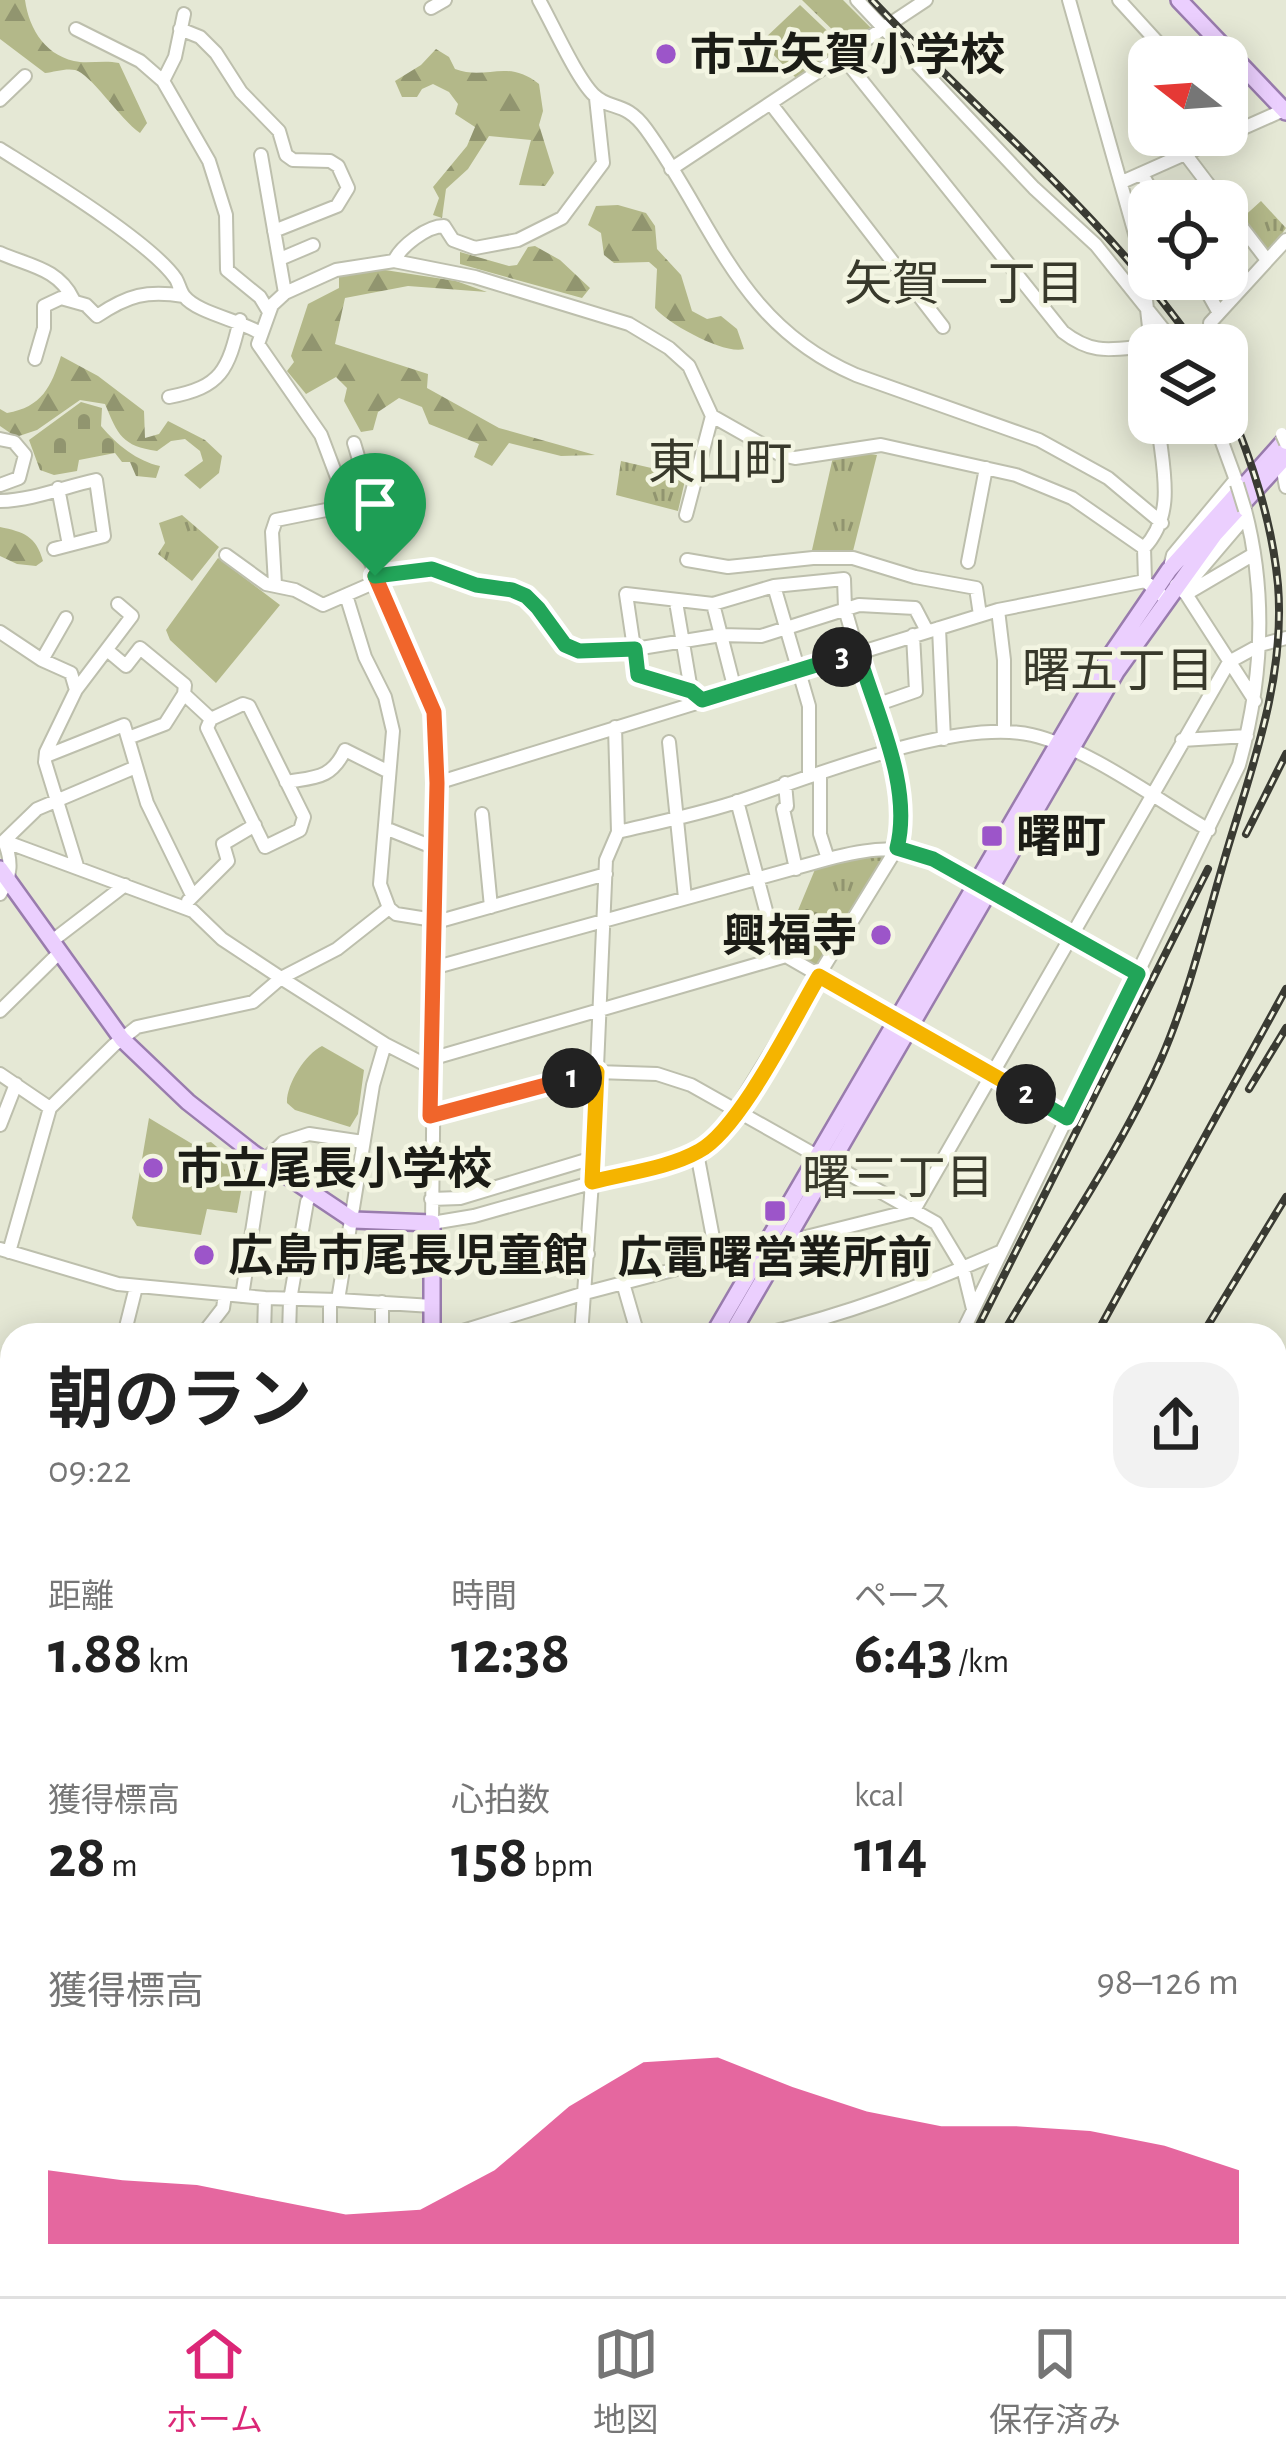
<!DOCTYPE html>
<html lang="ja">
<meta charset="utf-8">
<style>
:root{--surface:#fff;--page:#f2f2f2;--text:#222;--muted:#767676;--line:#e0e0e0;--accent:#db2777}
body{margin:0;font-family:"Alegreya Sans","Noto Sans JP",sans-serif;background:var(--page);color:var(--text);height:100vh;display:flex;flex-direction:column;font-size:45px;white-space:nowrap}
*{box-sizing:border-box;margin:0}
p{font-size:39px;color:var(--muted)}
.icon{flex:none;width:66px;height:66px;fill:none;stroke:currentColor;stroke-width:2;stroke-linecap:round;stroke-linejoin:round}
.map{position:relative;flex:1;overflow:hidden}
.panel{position:absolute;left:0px;top:1323px;width:1287px;height:975px;display:flex;flex-direction:column;background:var(--surface);border-radius:36px 36px 0 0;box-shadow:0 6px 30px #0003}
.panel>*{flex:none}
.needle{width:78px;rotate:287deg}
.controls{position:absolute;left:1128px;top:36px;display:grid;gap:24px}
.controls a{display:grid;place-items:center;width:120px;height:120px;border-radius:24px;background:var(--surface);box-shadow:0 6px 30px #0003;font-size:60px}
.pin{position:absolute;display:grid;place-items:center;width:102px;height:102px;color:#fff;margin:-123px -51px;border-radius:50% 50% 50% 0;rotate:-45deg;box-shadow:0 0 12px #0007}
.pin .icon{rotate:45deg}
.km{position:absolute;width:60px;height:60px;margin:-30px;border-radius:50%;background:#222;color:#fff;font-size:33px;line-height:60px;text-align:center}
.round{display:grid;place-items:center;flex:none;width:126px;height:126px;border-radius:36px;background:var(--page)}
.head{display:flex;align-items:center;justify-content:space-between;height:204px;padding:0 48px}
h1{font-size:66px;font-weight:700;line-height:90px}
.metrics{display:grid;grid-template-columns:repeat(3,1fr);gap:18px;height:204px;padding:12px 48px}
.metrics div{display:grid;align-content:center}
.metrics b{font-size:60px;font-weight:700}
.metrics small{font-size:33px;font-weight:400}
.metrics p{font-size:33px}
.chart{height:336px;padding:24px 48px}
.chart p{display:flex;justify-content:space-between}
.chart svg{width:100%;height:216px;margin-top:12px;fill:var(--accent);opacity:.7}
.tabs{display:flex;justify-content:space-around;align-items:center;height:168px;border-top:3px solid var(--line);background:var(--surface);font-size:33px;color:var(--muted)}
.tabs a{display:grid;justify-items:center;gap:6px}
.tabs .active{color:var(--accent)}
.map>svg:first-child{display:block}
</style>
<div class="map">
<svg width="1286" height="2296" viewBox="0 0 1286 2296">
<defs>
<pattern id="forest-firs" width="22" height="20" patternUnits="userSpaceOnUse" patternTransform="scale(3)"><rect width="22" height="20" fill="#b3b889"/><path d="M5 1l3.5 6h-7zM16 11l3.5 6h-7z" fill="#91956f"/></pattern>
<pattern id="cemetery-stones" width="16" height="16" patternUnits="userSpaceOnUse" patternTransform="scale(3)"><rect width="16" height="16" fill="#b3b889"/><path d="M2 7V4a2 2 0 0 1 4 0v3zM10 15v-3a2 2 0 0 1 4 0v3z" fill="#91956f"/></pattern>
<pattern id="park-tufts" width="24" height="20" patternUnits="userSpaceOnUse" patternTransform="scale(3)"><rect width="24" height="20" fill="#b3b889"/><path d="M3 7l-1-3M5 7V3M7 7l1-3M15 17l-1-3M17 17v-4M19 17l1-3" fill="none" stroke="#91956f"/></pattern>
</defs>
<rect width="100%" height="100%" fill="#e5e8d5"/>
<!-- forest -->
<path fill="url(#forest-firs)" d="M0,0H25C29,30 47,58 80,62C93,63 106,60 119,63L147,123L140,133C120,119 90,73 75,70C66,68 54,72 45,73L0,39Z
M436,49L449,57L455,69C487,81 506,58 539,84L543,111L539,125L554,173L545,186L519,185L531,140L489,136L468,169L446,189L442,218L433,215L439,198L433,187L467,146L475,127L455,114L458,104L449,92L433,84L422,89L417,97H402L395,81L421,65Z
M618,205L646,213L655,226L657,249L681,275L692,311L707,319L721,316L737,329L744,349C725,355 668,324 655,308L657,269L649,262L614,263L604,255L601,233L588,225L596,206Z
M535,246L560,260L590,288L582,298L460,264V252L509,266L517,265L528,247Z
M372,268L456,281L487,292L408,286L345,298L335,344L428,374L427,388L499,428L595,455L561,456L509,443L492,466L474,457L479,444L429,424L422,407L399,398L378,412L373,430L361,432L344,401L347,388L336,377L306,394L287,371L294,362L291,356L308,304L339,288V276Z
M61,356L98,376L144,411L145,438L159,434L168,421L205,440L222,456L219,473L200,489L184,475L203,461L200,451L185,439L171,441L157,451C122,446 118,435 105,404L80,400L37,430L16,437L0,426V409L7,413C42,407 51,387 61,356Z
M0,527C24,532 36,536 43,561L36,566L17,564L0,556Z"/>
<!-- cemetery -->
<path fill="url(#cemetery-stones)" d="M81,402L102,408L101,426C117,445 137,461 160,466L156,478L136,476L130,462H122L115,453L79,460L77,471L54,475L40,470L29,440Z"/>
<!-- park -->
<path fill="url(#park-tufts)" d="M802,0H843L872,29L847,44Z
M1261,201L1286,228L1267,255L1240,220Z
M857,452L877,455L853,551L812,550L833,457Z
M621,461L686,476L678,511L616,495Z
M182,515L219,547L192,581L158,554L165,543L159,523Z
M867,853L889,855L817,968L789,952L784,944L816,867Z"/>
<!-- pitch -->
<path fill="#b3b889" d="M800,5L840,43L836,46L840,50L796,78L761,42Z
M218,558L280,605L216,683L170,640L166,630Z
M322,1046L364,1070L358,1114L350,1127L295,1110L287,1103C286,1085 305,1054 322,1046Z
M149,1118L194,1145L211,1142L245,1170L237,1213L207,1209L201,1235L137,1226L132,1218Z
M1275,1529L1286,1533V1816L1275,1823Z"/>
<g fill="none" stroke-linecap="round" stroke-linejoin="round">
<!-- minor casing -->
<g stroke="#bdbfad" stroke-width="16">
<path id="minor" d="M539,0C552,23 577,79 594,95C610,111 625,100 646,129C715,224 737,324 856,375L1039,440L1108,478L1162,523
M857,0L1034,188L1096,245L1176,345
M1069,0L1141,255L1151,345
M1119,0L1171,57
M431,8L445,0
M76,29L140,61L163,81L209,161L226,215L227,270L260,297L269,312
M180,29L200,37L216,53L241,92L279,131L286,155L293,160L330,161L338,166L348,188L337,206L274,231
M842,56L1063,332C1094,356 1112,349 1149,346
M163,81L175,57L184,14
M0,100L25,76
M771,104L943,327
M0,149C41,175 151,242 176,279C179,284 180,291 184,296C197,313 240,320 260,333
M261,155L285,293
M1186,155L1221,201
M671,169L926,0
M1142,174L1157,201
M1122,182L1286,109
M1227,208L1267,260
M0,253C29,266 58,268 73,299
M280,259L313,245
M394,261C401,246 427,226 444,226L453,240L475,248L518,240L562,218L603,163L596,98
M1200,279L1219,313
M1210,323L1286,240
M35,359L44,328V306L61,298L86,305L97,316C128,295 147,290 184,296
M169,397C222,387 228,370 240,320
M1215,423L1237,483
M0,439L14,442L25,455L19,478L0,485
M354,443L360,463L365,527L358,533
M1286,468L1283,471L1286,487
M58,488L69,545
M0,501C34,500 63,487 96,480L104,536L54,549
M686,515L712,416
M1144,548C1177,513 1162,467 1158,423
M226,555L266,584L295,590L323,605L378,581
M687,560L728,567L813,558H853L915,577L976,588L980,615
M968,562L986,468
M1171,563L1173,555L1236,479
M375,576L432,569L475,585L512,590L526,596L538,608L554,635L579,651L635,649L721,635L761,636L859,605L915,608L927,631
M275,584L272,532L276,520L346,506
M1176,585L1186,594L1255,701
M774,586L809,706V776
M1183,590L1246,516
M1186,594L1254,554
M346,595L365,657L385,697L393,731L380,884L389,908L396,914L440,921L606,874
M676,602L691,690
M713,604L735,690
M998,610L1004,660V730
M939,628L944,739
M0,632L42,660L71,673L76,690L46,752L45,762L77,866
M107,650L126,666L140,648L185,685L184,694
M42,660L66,618
M76,690L132,616L118,604
M702,700L691,690L638,675L626,594L713,604L774,586L844,579L845,609L899,796L897,848L719,1137L697,1153L474,1216L432,1223L437,783L429,695L358,533L321,435L258,344L272,305L285,293L336,270L394,261L475,277L629,324L669,348L689,366L712,416L781,455L795,458L881,445L1016,475L1072,498L1144,548L1145,581L1166,599
M243,704L249,706L304,817L300,830L265,847L207,728L211,719Z
M873,706L916,691L913,635
M128,738L165,724L184,694L211,719
M1182,740L1247,736
M669,742L685,898
M46,756L124,725L147,803L192,895
M820,773V834L828,859
M286,782C316,777 331,779 345,750L387,771
M437,783L998,610L1145,581
M785,783L787,806L783,809L796,869
M737,801L773,937L786,956L1067,1118
M482,814L491,907
M385,828L435,848
M618,832C656,823 695,815 733,803C809,778 956,717 1032,735C1086,747 1159,801 1209,830
M4,841L193,911L222,939L281,978L385,1044L432,1068
M0,894C12,876 12,860 4,841L37,809L136,767
M188,901L228,861L223,844L255,825
M52,941L125,885
M433,968L828,859C866,849 896,844 933,859L1138,975
M0,1011L60,952
M434,1058L786,956
M0,1074L50,1108
M431,1116L597,1072L657,1074L691,1085L936,1223L963,1268L973,1309
M0,1125L16,1084
M697,1153L717,1259
M431,1199L460,1198L593,1158
M790,1234L798,1239L914,1210L1229,662L1260,645L1286,638
M0,1249L118,1284L265,1298L338,1300L373,1085L385,1044
M9,1252L50,1108L114,1045L137,1027L253,1002L281,978L337,949L389,908
M529,1262L545,1253L588,1254
M623,1283L638,1335
M242,1296L261,1174L271,1154L284,1142L309,1134L363,1142
M338,1300L432,1306
M330,1301V1335
M382,1302V1335
M124,1335L136,1287
M202,1335L223,1308L225,1295
M264,1335L265,1298
M289,1335L290,1300L307,1202L312,1193
M450,1335L585,1293L753,1249L763,1253
M581,1335L592,1182L606,860L618,832L615,727
M760,1335C845,1315 922,1286 1002,1251
M961,1335L1239,765C1262,682 1267,594 1245,510
M1275,1411L1286,1397
M0,1486L12,1472
M0,1625L12,1606
M0,1669L12,1676
M0,1759L12,1740
M0,1886L12,1867
M1275,1929L1286,1936
M1275,1963L1286,1974
M0,1973L12,1981
M0,2089L12,2079
M1275,2228L1286,2224
M1275,2259L1286,2249
M584,2286V2296
M597,2286V2296
M609,2286L610,2296
M666,2286L667,2296
M743,2286V2296
M803,2286L804,2296
M888,2286L889,2296
M123,2296L144,2286
M504,2296V2286
M1115,2296L1116,2286
M1233,2296L1244,2286"/>
</g>
<!-- major casing -->
<g stroke="#997cad" stroke-width="20">
<path id="major" d="M1179,0L1286,112
M0,869L122,1039L188,1102L253,1153L353,1220L432,1223V1335
M713,1335L1104,665L1169,570L1286,439
M731,1335L1116,672L1215,534L1286,456
M1275,1995L1286,1981
M1275,2024L1286,2010
M0,2202L12,2193
M0,2219L12,2210
M442,2296L443,2286
M985,2296L1011,2286"/>
</g>
<!-- minor -->
<use href="#minor" stroke="#fff" stroke-width="12"/>
<!-- major -->
<use href="#major" stroke="#ebcffe" stroke-width="15"/>
<!-- rail casing -->
<g stroke="#3a3b33" stroke-width="8">
<path id="rail" d="M872,0C980,115 1104,215 1195,345
M1246,834L1286,754
M1249,1089L1286,1028
M974,1335L1208,869
M1002,1335C1055,1245 1118,1155 1161,1059C1192,988 1209,908 1232,834C1257,753 1285,671 1278,585C1272,521 1252,461 1227,402
M1096,1335L1286,989
M1202,1335L1286,1197
M1275,1374L1286,1359
M181,2296L197,2286
M239,2296L252,2286
M316,2296L332,2286
M343,2296L359,2286
M380,2296L392,2286"/>
</g>
<!-- rail -->
<use href="#rail" stroke="#f3f5e2" stroke-width="3" stroke-dasharray="9" stroke-linecap="butt"/>
<!-- minor-bridge casing -->
<g stroke="#bdbfad" stroke-width="16" stroke-linecap="butt">
<path id="minor-bridge" d="M1282,434L1286,443
M1237,484L1245,510"/>
</g>
<!-- minor-bridge -->
<use href="#minor-bridge" stroke="#fff" stroke-width="12"/>
</g>
<g fill="none" stroke-linecap="round" stroke-linejoin="round">
<!-- split-1 casing -->
<g stroke="#fff" stroke-width="24">
<path id="split-1" d="M375,576L434,712L437,783L430,1116L572,1078"/>
</g>
<!-- split-2 casing -->
<g stroke="#fff" stroke-width="24">
<path id="split-2" d="M572,1078L597,1072L592,1182C626,1173 669,1168 699,1151C740,1129 793,1020 819,976L1026,1094"/>
</g>
<!-- split-3 casing -->
<g stroke="#fff" stroke-width="24">
<path id="split-3" d="M842,657L858,652C875,712 913,785 897,848L933,859L1138,974L1067,1118L1026,1094"/>
</g>
<!-- split-4 casing -->
<g stroke="#fff" stroke-width="24">
<path id="split-4" d="M375,576L432,569L476,585L512,590L526,596L538,608L565,645L579,651L635,649L638,675L691,691L702,700L842,657"/>
</g>
<!-- split-1 -->
<use href="#split-1" stroke="#f0652b" stroke-width="15"/>
<!-- split-2 -->
<use href="#split-2" stroke="#f5b400" stroke-width="15"/>
<!-- split-3 -->
<use href="#split-3" stroke="#22a559" stroke-width="15"/>
<!-- split-4 -->
<use href="#split-4" stroke="#22a559" stroke-width="15"/>
</g>
<!-- markers -->
<g fill="#9c55c9" stroke="#f3f5e2" stroke-width="4.5">
<circle cx="666" cy="54" r="12"/>
<rect x="980" y="824" width="24" height="24" rx="6"/>
<circle cx="881" cy="935" r="12"/>
<circle cx="153" cy="1168" r="12"/>
<rect x="763" y="1199" width="24" height="24" rx="6"/>
<circle cx="204" cy="1255" r="12"/>
</g>
<g text-anchor="middle" stroke-width="9" stroke-linejoin="round" paint-order="stroke">
<!-- poi labels -->
<g font-size="45" font-weight="bold" fill="#1b1c16" stroke="#f3f5e2" text-anchor="start">
<text x="690" y="70">市立矢賀小学校</text>
<text x="1016" y="852">曙町</text>
<text x="857" y="951" text-anchor="end">興福寺</text>
<text x="177" y="1184">市立尾長小学校</text>
<text x="228" y="1271">広島市尾長児童館</text>
<text x="775" y="1273" text-anchor="middle">広電曙営業所前</text>
</g>
<!-- neighbourhood labels -->
<g font-size="48" fill="#38392b" stroke="#f3f5e2">
<text x="964" y="300">矢賀一丁目</text>
<text x="720" y="479">東山町</text>
<text x="1118" y="687">曙五丁目</text>
<text x="898" y="1194">曙三丁目</text>
</g>
</g>
</svg>
<div class="controls">
<a><svg class="needle" viewBox="-14 -14 28 28"><path d="M0-13l5 13h-10z" fill="#e53935"/><path d="M0 13l5-13h-10z" fill="#767676"/></svg></a>
<a><svg class="icon" aria-label="locate" viewBox="0 0 24 24"><circle cx="12" cy="12" r="6"/><path d="M12 2v4M12 18v4M2 12h4M18 12h4"/></svg></a>
<a><svg class="icon" aria-label="layers" viewBox="0 0 24 24"><path d="M12 4l9 5-9 5-9-5zM3 14l9 5 9-5"/></svg></a>
</div>
<div class="pin" style="left:375px;top:576px;background:#1e9e55"><svg class="icon" aria-label="arrive" viewBox="0 0 24 24"><path d="M6 21V4h12l-3 4 3 4H6"/></svg></div>
<b class="km" style="left:572px;top:1078px">1</b>
<b class="km" style="left:1026px;top:1094px">2</b>
<b class="km" style="left:842px;top:657px">3</b>
<section class="panel">
<div class="head"><div><h1>朝のラン</h1><p>09:22</p></div><a class="round"><svg class="icon" aria-label="share" viewBox="0 0 24 24"><path d="M12 15V3M7 8l5-5 5 5M5 13v7h14v-7"/></svg></a></div>
<div class="metrics">
<div><p>距離</p><b>1.88<small> km</small></b></div>
<div><p>時間</p><b>12:38</b></div>
<div><p>ペース</p><b>6:43<small> /km</small></b></div>
</div>
<div class="metrics">
<div><p>獲得標高</p><b>28<small> m</small></b></div>
<div><p>心拍数</p><b>158<small> bpm</small></b></div>
<div><p>kcal</p><b>114</b></div>
</div>
<div class="chart"><p><span>獲得標高</span>98–126 m</p>
<svg viewBox="0 0 160 44" preserveAspectRatio="none"><path d="M0 44V29L10 31L20 32L30 35L40 38L50 37L60 29L70 16L80 7L90 6L100 12L110 17L120 20L130 20L140 21L150 24L160 29V44z"/></svg>
</div>
</section>
</div>
<nav class="tabs">
<a class="active"><svg class="icon" aria-label="home" viewBox="0 0 24 24"><path d="M3 11l9-7 9 7M6 9v11h12V9"/></svg>ホーム</a>
<a><svg class="icon" aria-label="map" viewBox="0 0 24 24"><path d="M3 6l6-2 6 2 6-2v14l-6 2-6-2-6 2zM9 4v14M15 6v14"/></svg>地図</a>
<a><svg class="icon" aria-label="saved" viewBox="0 0 24 24"><path d="M7 4h10v16l-5-4-5 4z"/></svg>保存済み</a>
</nav>
